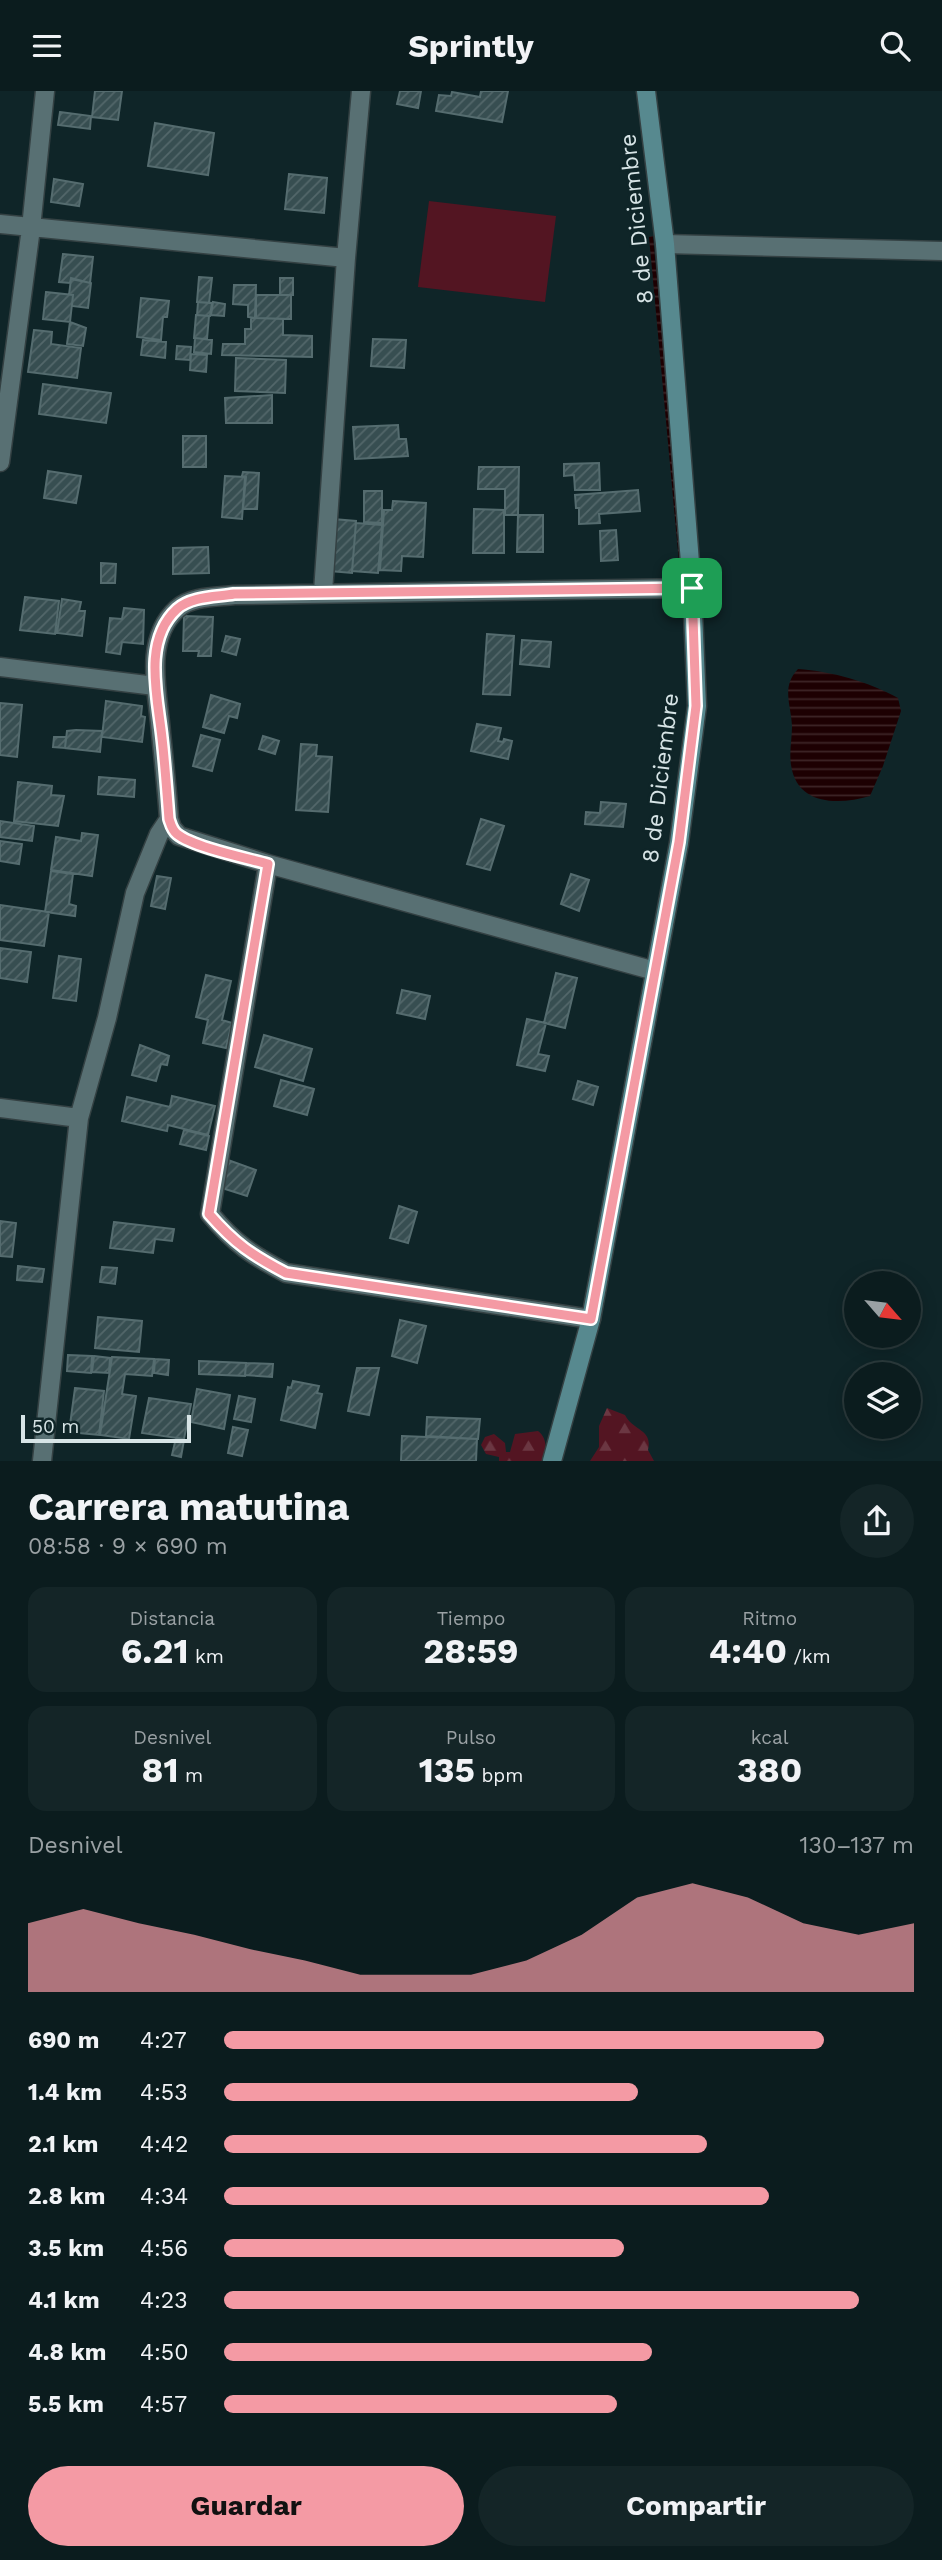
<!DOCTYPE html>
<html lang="es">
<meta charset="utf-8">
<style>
:root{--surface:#0b1c1e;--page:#142527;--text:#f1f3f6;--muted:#9aa1a4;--line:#2b3a3c;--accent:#f49aa4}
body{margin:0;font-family:"Work Sans",sans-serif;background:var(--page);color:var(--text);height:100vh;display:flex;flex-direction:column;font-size:26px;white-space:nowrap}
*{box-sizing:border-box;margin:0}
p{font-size:23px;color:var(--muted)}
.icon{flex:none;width:38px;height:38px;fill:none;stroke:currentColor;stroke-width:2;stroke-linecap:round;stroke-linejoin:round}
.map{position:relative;height:1370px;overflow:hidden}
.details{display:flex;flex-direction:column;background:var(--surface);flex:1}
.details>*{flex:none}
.needle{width:46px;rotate:118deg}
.tools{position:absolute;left:844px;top:1180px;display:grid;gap:14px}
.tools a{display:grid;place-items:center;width:77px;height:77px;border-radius:50%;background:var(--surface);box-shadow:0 4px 18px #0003,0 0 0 2px var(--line);font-size:35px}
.scale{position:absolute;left:21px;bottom:18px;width:170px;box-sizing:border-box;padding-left:7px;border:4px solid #d7e4e6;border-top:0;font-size:19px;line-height:24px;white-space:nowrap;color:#d7e4e6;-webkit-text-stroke:5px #0f2528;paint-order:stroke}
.pin{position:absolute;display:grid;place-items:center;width:60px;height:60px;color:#fff;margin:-30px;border-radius:14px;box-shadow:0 4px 10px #0006}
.round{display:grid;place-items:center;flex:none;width:74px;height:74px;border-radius:37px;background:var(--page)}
.overview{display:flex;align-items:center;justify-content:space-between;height:119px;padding:0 28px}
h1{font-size:38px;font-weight:700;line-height:52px}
.metrics{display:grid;grid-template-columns:repeat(3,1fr);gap:10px;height:119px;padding:7px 28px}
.metrics div{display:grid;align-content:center;border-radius:18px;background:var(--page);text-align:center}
.metrics b{font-size:35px;font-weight:700}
.metrics small{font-size:19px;font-weight:400}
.metrics p{font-size:19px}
.chart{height:196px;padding:14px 28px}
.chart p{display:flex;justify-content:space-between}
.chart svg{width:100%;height:126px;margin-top:7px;fill:var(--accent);opacity:.7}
.button{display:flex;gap:14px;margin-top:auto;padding:14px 28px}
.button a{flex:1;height:80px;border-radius:42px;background:var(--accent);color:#111;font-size:28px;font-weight:700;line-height:80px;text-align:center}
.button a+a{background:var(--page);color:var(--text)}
ul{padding:0 28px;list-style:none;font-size:23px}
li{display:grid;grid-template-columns:112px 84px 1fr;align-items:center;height:52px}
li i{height:18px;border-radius:9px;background:var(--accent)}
header{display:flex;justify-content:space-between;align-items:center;height:91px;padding:0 28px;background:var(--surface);font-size:32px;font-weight:700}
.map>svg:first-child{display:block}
</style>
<header><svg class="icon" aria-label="menu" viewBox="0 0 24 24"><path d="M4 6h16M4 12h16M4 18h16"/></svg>Sprintly<svg class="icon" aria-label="search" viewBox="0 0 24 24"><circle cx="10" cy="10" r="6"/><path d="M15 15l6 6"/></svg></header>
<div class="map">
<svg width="942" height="1370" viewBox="0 0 942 1370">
<defs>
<pattern id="forest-firs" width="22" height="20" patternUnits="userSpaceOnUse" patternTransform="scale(1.75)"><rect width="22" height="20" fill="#531522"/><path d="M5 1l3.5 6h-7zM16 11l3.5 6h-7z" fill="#6b3742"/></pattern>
<pattern id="water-rules" width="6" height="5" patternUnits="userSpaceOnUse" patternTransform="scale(1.75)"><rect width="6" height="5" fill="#1d0002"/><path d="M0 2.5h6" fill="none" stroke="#3d2527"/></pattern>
<pattern id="building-hatch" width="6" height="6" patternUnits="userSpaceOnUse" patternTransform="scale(1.75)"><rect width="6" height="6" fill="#374e51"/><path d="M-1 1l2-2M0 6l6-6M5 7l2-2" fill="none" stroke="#53676a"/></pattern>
</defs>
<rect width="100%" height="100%" fill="#0f2528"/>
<!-- grass -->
<path fill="#531522" d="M429,110L556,125L545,211L418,196Z"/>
<!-- forest -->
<path fill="url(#forest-firs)" d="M607,1317L625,1324C633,1340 653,1338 648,1359L654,1370H590L599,1356V1335Z
M538,1340C547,1346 548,1362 542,1370H499V1366L486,1363L481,1354L485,1346L494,1343L505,1352L506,1361H510L515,1343Z"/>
<!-- water -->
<path fill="url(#water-rules)" d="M653,145L683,471H679L649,146Z
M798,578C831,580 869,591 898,607L901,620L883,675L870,705C839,714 797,715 791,674C789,661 792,648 792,635C791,613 781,596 798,578Z"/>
<!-- building -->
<path fill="url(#building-hatch)" stroke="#556c6f" stroke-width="2" d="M95,0H122L118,29L92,26Z
M400,0H421L418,17L397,13Z
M481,0H508L502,31L436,20L439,4L451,5L452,1L480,6Z
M60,21L91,25L90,38L58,34Z
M155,32L214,42L208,84L148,75Z
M289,83L327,87L324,122L285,118Z
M54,88L83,93L79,115L51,111Z
M63,163L93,166L90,192L71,187L70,192L59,191Z
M199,186L212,187L209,212L197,211Z
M280,187H293V204H280Z
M71,188L91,192L88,217L72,215L73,204H69Z
M234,194H256L255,227L248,226V214L233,213Z
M46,201L73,204L70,231L43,228Z
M256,204H291V228L256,227Z
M141,207L169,210L167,226H163L161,249L137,246Z
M198,211L212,212L210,225L197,224Z
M213,211L225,213L224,225L211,224Z
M196,224L209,225L207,248L194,247Z
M251,227L283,228V244L312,245V266L222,264L223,253H245V238H251Z
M70,231L86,237L83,255L67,253Z
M34,239L52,241L51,253L81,257L77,287L28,281Z
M195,247L212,249L211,263L194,261Z
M373,248L406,249L404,277L371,275Z
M143,249L166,251L165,267L141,264Z
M177,255L191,256L190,269L176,268Z
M191,263L207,264L206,281L190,279Z
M236,267L286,269L285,302L235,300Z
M43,293L111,302L106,332L39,323Z
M272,304V332H226L225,307Z
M398,334L399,348H406L408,365L355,368L353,336Z
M183,345H206V376H183Z
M599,372L600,399H575L574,384L564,385V373Z
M479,376H519L518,424H505V398H478Z
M48,380L81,385L76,412L44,407Z
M243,381L259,382L257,418H243L246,386L242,385Z
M225,385L245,386L242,428L222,426Z
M638,399L640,420L599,423L600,432L579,433V417H576L575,404Z
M364,400H382V432L364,431Z
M393,410L426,412L423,466L402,465L401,480L380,479L384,419H392Z
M474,418L504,419V462H473Z
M518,424H543V461H517Z
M333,428L356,430L352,482L330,480Z
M356,432L382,434L378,482L352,480Z
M616,439L618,469L601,470L600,440Z
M208,456L209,482L173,483V457Z
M101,472L116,473L115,492H101Z
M25,506L59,510L55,543L20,539Z
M62,508L81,511L79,520H85L82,545L57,542Z
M124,517L144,519L143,553L122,551L120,563L106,561L110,527L122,528Z
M184,525L213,526L211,565H198L199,560H183Z
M487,543L514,545L510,604L483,603Z
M226,545L240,548L236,564L222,560Z
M522,549L551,551L549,576L520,573Z
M211,604L240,613L237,627L229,625L224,642L203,636Z
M106,610L142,615L141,625L145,626L142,651L102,646Z
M0,612L22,614L17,666L0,664Z
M477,633L501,637L498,650L503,651L504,648L512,650L508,668L471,660Z
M76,639L102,640L100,661L65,657L67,640Z
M201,644L220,649L212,680L193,675Z
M263,645L279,650L275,663L259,658Z
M54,646H66L65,657L53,656Z
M301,653L317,654L316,665L332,666L328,721L296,719Z
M99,686L135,689L134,706L98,703Z
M18,691L52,695L51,704L64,705L58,735L14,730Z
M601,711L626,713L623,736L585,733L586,721L600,722Z
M481,728L504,735L490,779L467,773Z
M0,730L34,735L32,750L0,746Z
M82,742L98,744L92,785L51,779L56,746L81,750Z
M0,750L22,753L19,773L0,770Z
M51,780L73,783L69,813L76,815L75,825L45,821Z
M571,783L589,789L579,820L561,813Z
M157,785L171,787L165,818L151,815Z
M0,814L49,821L44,855L0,849Z
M0,857L31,861L27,891L0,887Z
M59,865L81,868L76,910L53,907Z
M556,882L577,887L565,937L544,932Z
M206,884L231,890L222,929L232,932L226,957L203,952L208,929L196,926Z
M402,899L430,905L425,928L397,922Z
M527,928L546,932L538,963L549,965L545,980L517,974Z
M264,944L312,958L303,990L255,976Z
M140,954L169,965L167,974L161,973L156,990L132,984Z
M281,989L314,998L307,1024L274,1015Z
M578,990L598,996L593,1014L573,1008Z
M172,1005L215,1015L208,1044L168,1034L167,1040L122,1030L127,1006L170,1016Z
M184,1039L209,1045L206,1059L180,1053Z
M228,1069L256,1079L247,1105L219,1096Z
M399,1115L417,1121L408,1152L390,1147Z
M0,1130L16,1132L12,1166L0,1165Z
M114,1131L174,1138L172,1150L155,1148L153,1162L110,1157Z
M18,1175L44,1178L42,1191L17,1189Z
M102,1176L117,1177L115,1193L100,1191Z
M98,1226L142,1230L139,1261L95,1257Z
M400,1229L426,1235L417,1272L392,1265Z
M68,1264L92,1265L91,1282L67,1280Z
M94,1265L110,1267L109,1282L92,1281Z
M112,1266L154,1268L152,1285L125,1283L122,1303L136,1305L129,1348L100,1344Z
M155,1268L169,1269L168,1284L154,1282Z
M199,1270L246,1272L245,1285L199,1283Z
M246,1272L273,1273L272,1286L245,1284Z
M357,1277H379L369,1324L348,1320Z
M293,1290L319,1295L317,1302L322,1303L315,1337L281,1329L288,1296L291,1297Z
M75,1297L104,1300L99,1344L69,1341Z
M197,1298L230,1304L224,1338L191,1331Z
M239,1305L255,1308L251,1331L234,1328Z
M149,1307L191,1313L184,1348L142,1342Z
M427,1326L480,1328L478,1348L426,1345Z
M233,1336L248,1339L242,1365L228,1362Z
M402,1345L477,1348L476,1370H401Z
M176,1347L184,1349L181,1366L172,1364Z"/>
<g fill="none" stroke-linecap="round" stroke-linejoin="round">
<!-- street casing -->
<g stroke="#344143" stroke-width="21">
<path id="street" d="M0,133L346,167
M665,153L942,160
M0,371L31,137L45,0
M323,501L346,167L361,0
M0,576L155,595
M268,773L210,1123C235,1153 252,1164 286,1182L591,1228
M655,880L268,773L179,745L172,737L169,728C167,699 164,671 161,642C158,602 143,549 177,518C191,505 217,506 234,504L692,497
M0,1017L79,1027
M42,1370L79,1027L107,927L135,802L159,743L169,728"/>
</g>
<!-- secondary casing -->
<g stroke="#344143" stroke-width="21">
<path id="secondary" d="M552,1370L591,1228L679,752L697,615L692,497L665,153L646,0"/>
</g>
<!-- street -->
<use href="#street" stroke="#587073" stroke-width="18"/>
<!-- secondary -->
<use href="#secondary" stroke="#57898f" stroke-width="18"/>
</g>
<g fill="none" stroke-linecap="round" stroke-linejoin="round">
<!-- route casing -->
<g stroke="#fff" stroke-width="14">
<path id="route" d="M692,497L696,615L679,751L591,1228L286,1182C252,1164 235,1153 209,1123L268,773C246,767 193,756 177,743C172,739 171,734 169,728C167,701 165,674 162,647C158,607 142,550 177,518C191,505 217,506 234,503Z"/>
</g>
<!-- route -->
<use href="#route" stroke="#f49aa4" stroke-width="9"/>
</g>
<g text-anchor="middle" stroke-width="5" stroke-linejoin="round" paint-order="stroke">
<!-- street labels -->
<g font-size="23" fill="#d7e4e6" stroke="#0f2528">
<text transform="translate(636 128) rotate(-96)" y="8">8 de Diciembre</text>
<text transform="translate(660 687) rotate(-83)" y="8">8 de Diciembre</text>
</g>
</g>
</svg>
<div class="tools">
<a><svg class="needle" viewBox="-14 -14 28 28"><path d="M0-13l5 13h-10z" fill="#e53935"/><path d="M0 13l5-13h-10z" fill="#9aa1a4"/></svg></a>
<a><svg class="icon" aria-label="layers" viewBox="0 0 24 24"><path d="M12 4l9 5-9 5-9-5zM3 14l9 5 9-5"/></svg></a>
</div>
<div class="scale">50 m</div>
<div class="pin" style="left:692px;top:497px;background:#1e9e55"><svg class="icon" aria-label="arrive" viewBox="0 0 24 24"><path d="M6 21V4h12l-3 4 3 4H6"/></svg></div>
</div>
<section class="details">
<div class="overview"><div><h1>Carrera matutina</h1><p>08:58 · 9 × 690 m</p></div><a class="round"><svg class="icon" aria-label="share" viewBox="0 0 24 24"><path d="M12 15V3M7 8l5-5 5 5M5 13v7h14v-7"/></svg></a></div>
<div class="metrics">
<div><p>Distancia</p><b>6.21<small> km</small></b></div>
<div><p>Tiempo</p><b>28:59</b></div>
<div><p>Ritmo</p><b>4:40<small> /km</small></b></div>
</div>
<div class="metrics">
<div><p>Desnivel</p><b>81<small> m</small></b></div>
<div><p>Pulso</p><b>135<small> bpm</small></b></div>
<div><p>kcal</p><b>380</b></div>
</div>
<div class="chart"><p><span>Desnivel</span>130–137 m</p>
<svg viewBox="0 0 160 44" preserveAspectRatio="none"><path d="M0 44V20L10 15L20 20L30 24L40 29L50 33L60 38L70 38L80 38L90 33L100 24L110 11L120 6L130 11L140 20L150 24L160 20V44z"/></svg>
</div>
<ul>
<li><b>690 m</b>4:27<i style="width:87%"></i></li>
<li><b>1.4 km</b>4:53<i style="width:60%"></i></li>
<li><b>2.1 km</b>4:42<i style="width:70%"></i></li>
<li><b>2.8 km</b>4:34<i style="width:79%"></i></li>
<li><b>3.5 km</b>4:56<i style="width:58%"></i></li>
<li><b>4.1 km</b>4:23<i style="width:92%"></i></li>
<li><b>4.8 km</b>4:50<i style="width:62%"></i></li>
<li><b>5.5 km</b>4:57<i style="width:57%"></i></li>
</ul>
<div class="button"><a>Guardar</a><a>Compartir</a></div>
</section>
